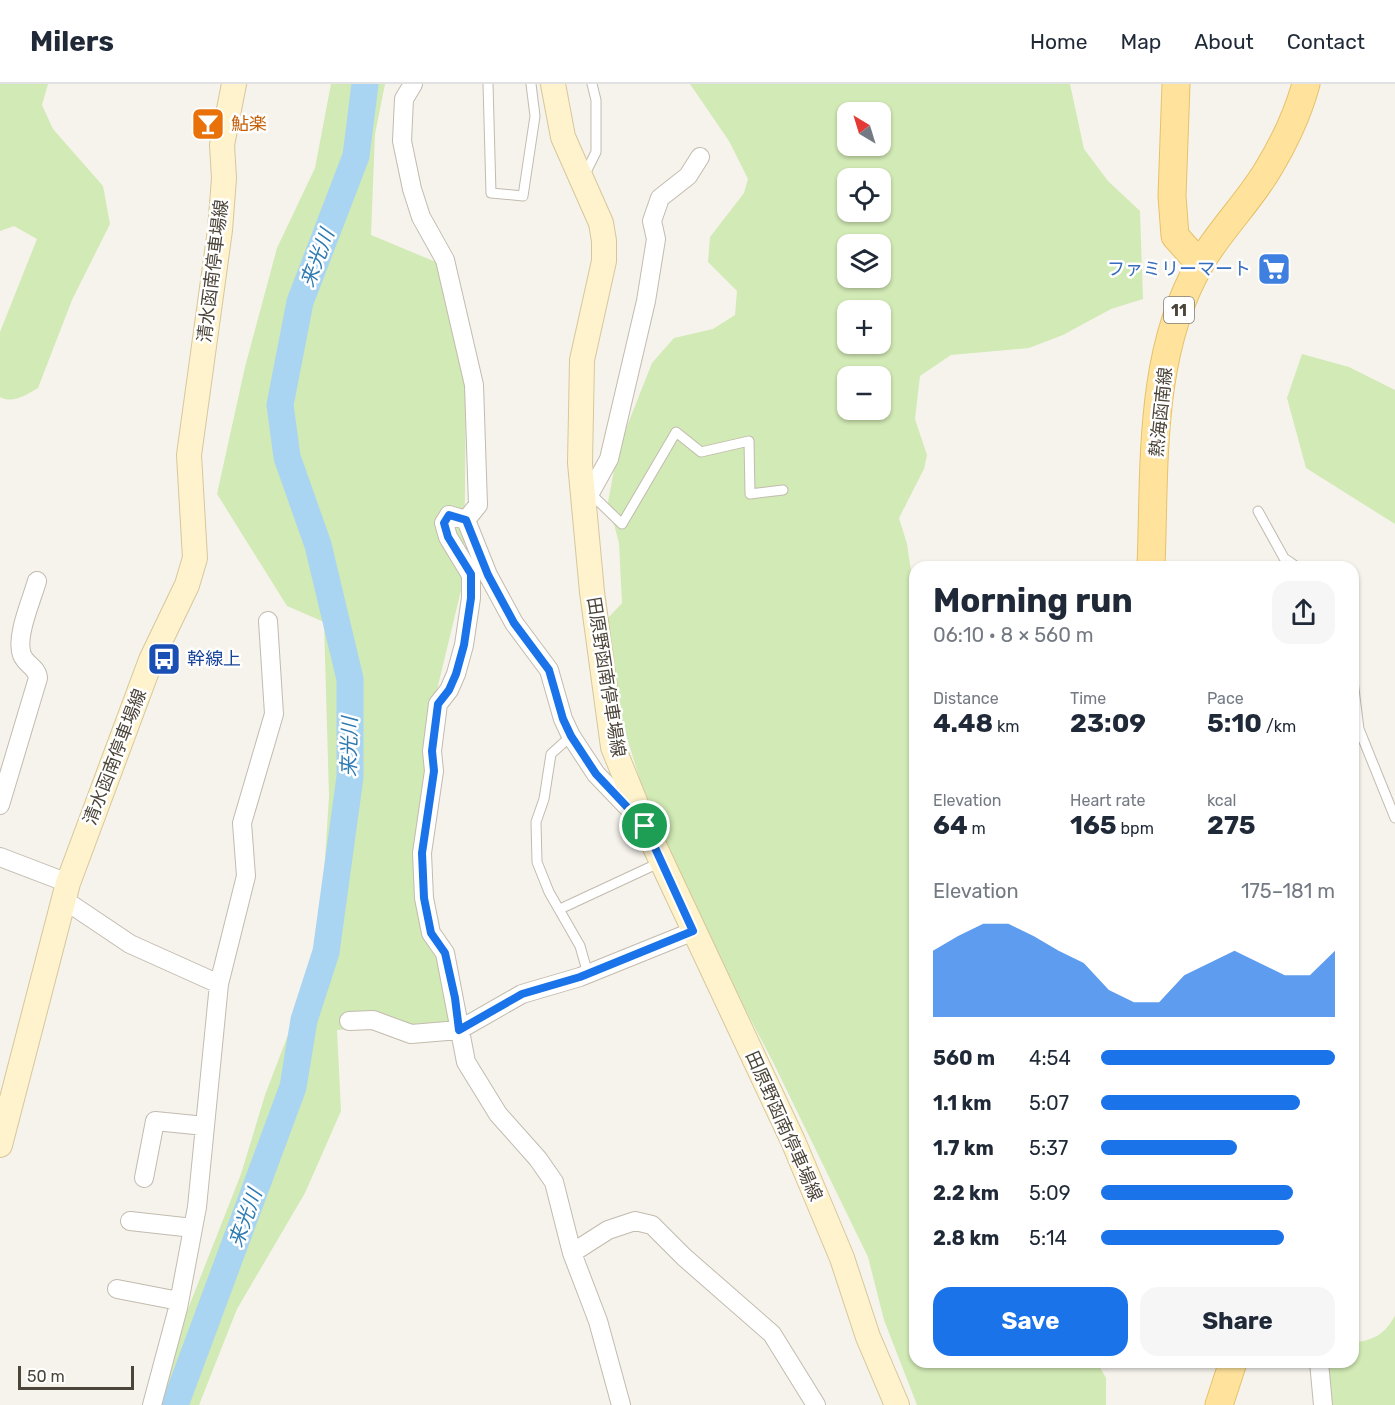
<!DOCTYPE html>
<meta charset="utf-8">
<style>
:root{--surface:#fff;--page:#f6f6f7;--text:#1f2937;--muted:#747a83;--line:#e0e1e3;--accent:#1a73e8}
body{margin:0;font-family:Rubik,"Noto Sans JP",sans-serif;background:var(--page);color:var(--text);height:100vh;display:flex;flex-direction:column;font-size:22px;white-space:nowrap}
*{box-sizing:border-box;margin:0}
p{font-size:20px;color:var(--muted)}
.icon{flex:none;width:33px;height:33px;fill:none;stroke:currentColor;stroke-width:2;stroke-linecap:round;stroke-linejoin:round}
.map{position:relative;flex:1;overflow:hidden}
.sheet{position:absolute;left:909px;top:477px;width:450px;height:807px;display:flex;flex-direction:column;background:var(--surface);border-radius:18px;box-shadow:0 2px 4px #0004}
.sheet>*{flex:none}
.needle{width:39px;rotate:322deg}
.buttons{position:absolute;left:837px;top:18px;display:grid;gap:12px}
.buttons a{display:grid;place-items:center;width:54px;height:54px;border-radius:12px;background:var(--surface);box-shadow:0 2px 4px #0004;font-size:30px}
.scale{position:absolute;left:18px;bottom:15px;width:116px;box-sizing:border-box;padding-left:6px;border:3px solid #4b4439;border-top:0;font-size:16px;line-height:21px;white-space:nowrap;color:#4b4439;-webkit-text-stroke:4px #fff;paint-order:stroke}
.pin{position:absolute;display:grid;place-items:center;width:51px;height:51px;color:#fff;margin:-26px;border:3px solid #fff;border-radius:50%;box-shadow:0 2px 6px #0007}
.round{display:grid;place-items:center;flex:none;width:63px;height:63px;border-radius:18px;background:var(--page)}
.overview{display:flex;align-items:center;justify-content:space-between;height:102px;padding:0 24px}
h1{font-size:33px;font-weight:700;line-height:45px}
.metrics{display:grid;grid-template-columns:repeat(3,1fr);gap:9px;height:102px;padding:6px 24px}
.metrics div{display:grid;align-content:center}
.metrics b{font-size:26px;font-weight:700}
.metrics small{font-size:16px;font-weight:400}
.metrics p{font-size:16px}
.chart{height:168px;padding:12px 24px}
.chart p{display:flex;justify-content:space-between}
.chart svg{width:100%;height:108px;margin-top:6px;fill:var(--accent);opacity:.7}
.button{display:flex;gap:12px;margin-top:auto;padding:12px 24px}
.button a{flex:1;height:69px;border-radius:18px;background:var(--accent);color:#fff;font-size:24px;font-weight:700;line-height:69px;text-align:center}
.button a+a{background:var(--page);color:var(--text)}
ul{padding:0 24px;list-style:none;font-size:20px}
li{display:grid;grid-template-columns:96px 72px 1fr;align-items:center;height:45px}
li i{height:15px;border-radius:8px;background:var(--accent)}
header{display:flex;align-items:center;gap:36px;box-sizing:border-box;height:84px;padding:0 30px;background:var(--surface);border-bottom:2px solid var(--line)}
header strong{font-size:28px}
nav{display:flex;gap:33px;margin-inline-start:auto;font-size:21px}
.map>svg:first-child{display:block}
</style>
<header>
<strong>Milers</strong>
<nav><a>Home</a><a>Map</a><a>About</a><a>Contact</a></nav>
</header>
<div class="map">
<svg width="1395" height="1321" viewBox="0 0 1395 1321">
<rect width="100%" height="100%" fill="#f6f3ec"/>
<!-- green -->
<path fill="#d2eab5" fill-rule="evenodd" d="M0,0H48L42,21L53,45L103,102L110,140L72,216L38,304C26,311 13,320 0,313V248L37,155L14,142L0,147Z
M331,0H385L375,50L371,151L443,181L466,305L464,494L429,639L418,833L438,875L452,937L337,946L341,1027L305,1109L237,1225L199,1321H154L162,1291L241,1090L265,1011L319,870L329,712L324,538L287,522L217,410L245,283L277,164L315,84Z
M690,0H1070L1084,65L1108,97L1140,127L1143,215L1111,225L1063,251L1029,264L951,271L920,292L915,335L927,371L924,385L899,434L907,460L915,514V1278H1097L1106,1294V1321H917L884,1236L868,1173L773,978L690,820L640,696L614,612L607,535L622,519L619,459L608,418L618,365L652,279L674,254L713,245L735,231L737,207L708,178L710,153L744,109L748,95L729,57ZM848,28H880V62H848ZM848,94H880V128H848ZM848,160H880V194H848ZM848,226H880V260H848ZM848,292H880V326H848Z
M1302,270L1349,283L1395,306V440L1306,384L1287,314Z
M1395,1232V1321H1333L1325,1306L1327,1278H1353V1259C1375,1255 1383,1252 1395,1232Z"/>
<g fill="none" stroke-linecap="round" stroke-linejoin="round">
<!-- river -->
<path stroke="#a9d4f2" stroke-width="27" d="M175,1321L293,1003L304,936L326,868L350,693V595L318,461L287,373L280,321L300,218L356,72L365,0"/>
<!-- lane casing -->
<g stroke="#c2bbae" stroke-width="11">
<path id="lane" d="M488,0L491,109L523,112L535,32L531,0
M584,92L596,68V16L592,0
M590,409L622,440L676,348L701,368L749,357L750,410L783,406
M1258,427L1284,474L1297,483
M1353,597L1359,645L1395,734
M571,652L551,670L544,715L536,738L537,778L549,808L580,862L588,890
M560,825L661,778"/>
</g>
<!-- street casing -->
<g stroke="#c2bbae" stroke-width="20">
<path id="street" d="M413,0L404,15L402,57L412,105L421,133L445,176L474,301L478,421L466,436
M584,420L609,375L646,217L656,155L652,137L660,114L688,92L700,73
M0,721L38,594C37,583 26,581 22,571C15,553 32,515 37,497
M0,773L68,799
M63,815L130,860L219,900
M349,937L373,936L411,950L459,946L522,910L580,893L694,847
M144,1094L155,1037L205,1042
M130,1137L193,1144
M572,1169L608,1146L635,1137L652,1141L684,1173L772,1250L816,1321
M117,1205L179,1217
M1319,1278L1323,1321
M152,1321L178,1224L197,1123L219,900L246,792L242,739L274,630L268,537
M621,1321L598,1237L572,1169L554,1098L538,1075L498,1030L466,978L445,869L431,849L424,814L422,769L434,687L432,667L438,620L449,606L456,590L464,561L471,514V491L448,453L444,439L449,431L466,436L488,491L514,539L549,586L563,635L571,652L596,690L640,736"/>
</g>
<!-- secondary casing -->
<g stroke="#d6c79b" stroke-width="26">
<path id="secondary" d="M553,0L563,53L601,139L604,157V177L582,276L580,379L592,508L613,663L645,742L793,1057L842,1174L868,1253L897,1321
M0,1061L68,799L151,576L187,501L195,474L189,371L220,146L224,94L222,61L234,0"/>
</g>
<!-- primary casing -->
<g stroke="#e6c16a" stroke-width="29">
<path id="primary" d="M1176,0L1172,112L1175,152L1200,180
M1151,483C1155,382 1148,270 1200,180C1219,147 1247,120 1267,87C1283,61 1298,29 1306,0
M1219,1321L1233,1278"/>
</g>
<!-- lane -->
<use href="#lane" stroke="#fff" stroke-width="9"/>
<!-- street -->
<use href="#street" stroke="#fff" stroke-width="18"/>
<!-- secondary -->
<use href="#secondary" stroke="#fff3cd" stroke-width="24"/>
<!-- primary -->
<use href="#primary" stroke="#ffe39c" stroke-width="27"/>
</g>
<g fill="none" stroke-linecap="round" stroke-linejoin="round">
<!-- route casing -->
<g stroke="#fff" stroke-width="12">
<path id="route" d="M449,431L466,436L488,491L514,539L549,586L563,635L571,652L596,690L645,742L693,847L580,893L522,910L459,946L455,914L445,869L431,849L424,814L422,769L434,687L432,667L438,620L449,606L456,590L464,561L471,514V490L448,453L444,439Z"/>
</g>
<!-- route -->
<use href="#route" stroke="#1a73e8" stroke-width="8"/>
</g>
<!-- icons -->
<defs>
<g id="bar-square" transform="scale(1.725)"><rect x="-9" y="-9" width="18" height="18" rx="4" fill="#e8710a" stroke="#fff"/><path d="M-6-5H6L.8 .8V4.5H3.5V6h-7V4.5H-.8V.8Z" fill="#fff"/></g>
<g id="supermarket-square" transform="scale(1.725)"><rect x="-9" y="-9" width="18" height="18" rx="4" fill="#3f7fe0" stroke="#fff"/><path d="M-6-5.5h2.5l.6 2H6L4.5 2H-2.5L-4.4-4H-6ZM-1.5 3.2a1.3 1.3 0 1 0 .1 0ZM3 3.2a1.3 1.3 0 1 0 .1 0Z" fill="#fff"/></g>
<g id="bus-square" transform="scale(1.725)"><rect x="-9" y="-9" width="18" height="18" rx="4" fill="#1a4fb4" stroke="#fff"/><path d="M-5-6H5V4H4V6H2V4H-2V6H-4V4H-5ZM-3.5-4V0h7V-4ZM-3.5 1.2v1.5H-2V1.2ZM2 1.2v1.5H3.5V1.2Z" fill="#fff"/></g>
</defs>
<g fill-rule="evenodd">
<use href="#bar-square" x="208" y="40"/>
<use href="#supermarket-square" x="1274" y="185"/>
<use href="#bus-square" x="164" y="575"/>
</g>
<g text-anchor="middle" stroke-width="5" stroke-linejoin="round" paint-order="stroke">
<!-- shield labels -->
<rect fill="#fff" stroke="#817c74" stroke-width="1.5" x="1164" y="213" width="30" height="26" rx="4.5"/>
<g font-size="16" font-weight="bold" fill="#4b4439">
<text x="1179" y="232">11</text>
</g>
<!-- food labels -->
<g font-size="18" fill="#c56008" stroke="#fff" text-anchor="start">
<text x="231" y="46">鮎楽</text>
</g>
<!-- shop labels -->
<g font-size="18" fill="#366cbe" stroke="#fff" text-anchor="end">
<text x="1251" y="191">ファミリーマート</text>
</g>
<!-- street labels -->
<g font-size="18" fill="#4b4439" stroke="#fff">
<text transform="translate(213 187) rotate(-83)" y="6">清水函南停車場線</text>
<text transform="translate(1161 328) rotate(-84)" y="6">熱海函南線</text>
<text transform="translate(606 593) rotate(81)" y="6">田原野函南停車場線</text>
<text transform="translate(115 673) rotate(-69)" y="6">清水函南停車場線</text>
<text transform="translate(784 1042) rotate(66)" y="6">田原野函南停車場線</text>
</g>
<!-- transit labels -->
<g font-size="18" fill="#164399" stroke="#fff" text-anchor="start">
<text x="187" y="581">幹線上</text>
</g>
<!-- water labels -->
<g font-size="20" font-style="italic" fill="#2e7ab2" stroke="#fff">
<text transform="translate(317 174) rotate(-69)" y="7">来光川</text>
<text transform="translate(349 663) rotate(-89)" y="7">来光川</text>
<text transform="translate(245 1134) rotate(-70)" y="7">来光川</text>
</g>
</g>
</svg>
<div class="buttons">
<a><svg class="needle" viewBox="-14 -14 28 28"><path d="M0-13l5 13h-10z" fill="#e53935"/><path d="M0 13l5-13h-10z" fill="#747a83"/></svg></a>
<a><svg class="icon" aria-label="locate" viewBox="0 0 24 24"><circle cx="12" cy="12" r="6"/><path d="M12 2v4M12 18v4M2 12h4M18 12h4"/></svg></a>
<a><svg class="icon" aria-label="layers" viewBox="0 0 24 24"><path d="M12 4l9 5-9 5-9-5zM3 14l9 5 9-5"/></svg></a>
<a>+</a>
<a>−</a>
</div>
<div class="scale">50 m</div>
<div class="pin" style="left:645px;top:742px;background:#1e9e55"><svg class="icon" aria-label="arrive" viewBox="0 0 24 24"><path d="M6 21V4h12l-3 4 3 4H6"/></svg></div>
<section class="sheet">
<div class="overview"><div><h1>Morning run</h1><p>06:10 · 8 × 560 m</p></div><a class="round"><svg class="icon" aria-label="share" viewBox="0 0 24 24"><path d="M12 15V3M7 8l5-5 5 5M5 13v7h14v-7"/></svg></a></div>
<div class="metrics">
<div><p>Distance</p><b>4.48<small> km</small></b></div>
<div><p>Time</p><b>23:09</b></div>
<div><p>Pace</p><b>5:10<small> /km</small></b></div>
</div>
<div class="metrics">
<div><p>Elevation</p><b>64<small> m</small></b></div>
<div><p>Heart rate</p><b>165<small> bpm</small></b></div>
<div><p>kcal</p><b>275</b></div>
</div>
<div class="chart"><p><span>Elevation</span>175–181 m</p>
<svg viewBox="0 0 160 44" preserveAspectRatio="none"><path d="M0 44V17L10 11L20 6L30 6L40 11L50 17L60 22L70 33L80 38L90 38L100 27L110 22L120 17L130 22L140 27L150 27L160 17V44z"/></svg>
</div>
<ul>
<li><b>560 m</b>4:54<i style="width:100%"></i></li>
<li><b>1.1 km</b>5:07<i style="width:85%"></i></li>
<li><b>1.7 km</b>5:37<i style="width:58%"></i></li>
<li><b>2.2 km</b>5:09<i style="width:82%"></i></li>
<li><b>2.8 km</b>5:14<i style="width:78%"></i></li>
</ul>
<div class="button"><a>Save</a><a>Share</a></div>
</section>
</div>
